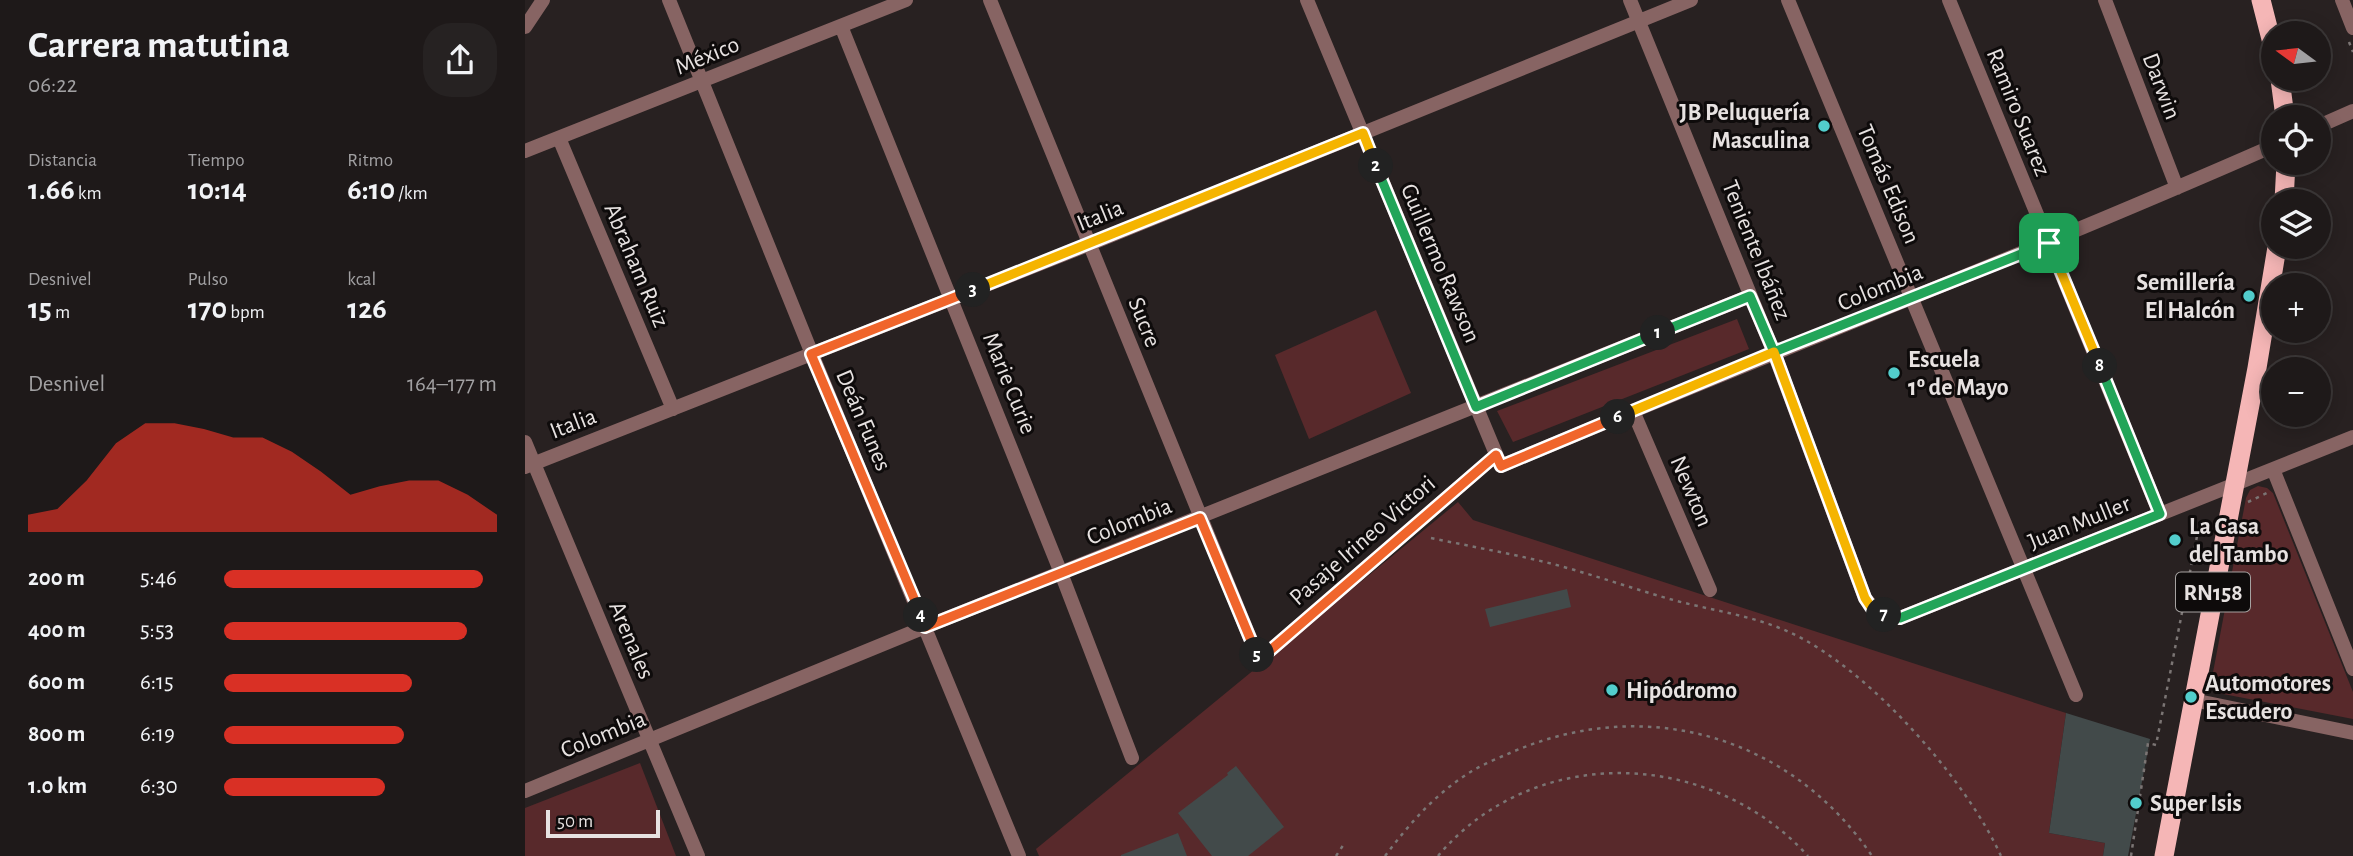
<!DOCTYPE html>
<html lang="es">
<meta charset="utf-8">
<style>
:root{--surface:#1e1919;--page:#262222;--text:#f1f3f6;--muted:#a1a0a2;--line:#3c3838;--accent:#d93025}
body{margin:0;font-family:"Alegreya Sans",sans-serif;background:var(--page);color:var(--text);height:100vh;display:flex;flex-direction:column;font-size:26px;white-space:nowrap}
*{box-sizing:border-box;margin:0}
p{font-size:23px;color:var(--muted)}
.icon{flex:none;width:38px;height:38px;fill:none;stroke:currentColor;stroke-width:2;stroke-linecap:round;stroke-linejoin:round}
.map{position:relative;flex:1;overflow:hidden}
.sheet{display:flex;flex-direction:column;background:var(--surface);width:525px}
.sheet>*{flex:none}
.needle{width:46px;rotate:285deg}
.fabs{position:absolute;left:1736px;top:21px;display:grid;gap:14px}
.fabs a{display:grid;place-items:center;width:70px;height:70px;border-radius:50%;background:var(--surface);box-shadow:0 4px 18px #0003,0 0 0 2px var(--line);font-size:35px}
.scale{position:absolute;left:21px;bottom:18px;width:114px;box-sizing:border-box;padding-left:7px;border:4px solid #e7e2e1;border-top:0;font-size:19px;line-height:24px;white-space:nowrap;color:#e7e2e1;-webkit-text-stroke:5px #0e0b0b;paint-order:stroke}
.pin{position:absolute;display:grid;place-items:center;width:60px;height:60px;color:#fff;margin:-30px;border-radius:14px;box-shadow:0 4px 10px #0006}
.km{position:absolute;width:35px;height:35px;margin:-18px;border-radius:50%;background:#222;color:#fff;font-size:19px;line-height:35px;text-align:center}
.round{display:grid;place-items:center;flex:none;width:74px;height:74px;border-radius:28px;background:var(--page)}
.head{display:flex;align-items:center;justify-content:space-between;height:119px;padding:0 28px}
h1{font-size:38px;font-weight:600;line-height:52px}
.stats{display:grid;grid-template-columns:repeat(3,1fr);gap:10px;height:119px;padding:7px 28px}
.stats div{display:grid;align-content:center}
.stats b{font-size:30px;font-weight:600}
.stats small{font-size:19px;font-weight:400}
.stats p{font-size:19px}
.chart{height:196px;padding:14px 28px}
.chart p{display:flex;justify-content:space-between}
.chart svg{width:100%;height:126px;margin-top:7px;fill:var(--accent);opacity:.7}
ul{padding:0 28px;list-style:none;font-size:23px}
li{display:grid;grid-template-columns:112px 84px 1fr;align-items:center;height:52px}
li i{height:18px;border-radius:9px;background:var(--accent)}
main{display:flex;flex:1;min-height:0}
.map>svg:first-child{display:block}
</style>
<main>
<section class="sheet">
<div class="head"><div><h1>Carrera matutina</h1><p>06:22</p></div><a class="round"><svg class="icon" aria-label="share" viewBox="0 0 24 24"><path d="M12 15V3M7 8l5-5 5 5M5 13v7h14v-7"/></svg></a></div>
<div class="stats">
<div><p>Distancia</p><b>1.66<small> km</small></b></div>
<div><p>Tiempo</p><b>10:14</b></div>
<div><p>Ritmo</p><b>6:10<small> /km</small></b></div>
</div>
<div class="stats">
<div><p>Desnivel</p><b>15<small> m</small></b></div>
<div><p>Pulso</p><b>170<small> bpm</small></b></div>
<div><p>kcal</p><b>126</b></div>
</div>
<div class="chart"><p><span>Desnivel</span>164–177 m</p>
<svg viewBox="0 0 160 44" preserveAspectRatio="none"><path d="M0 44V38L10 36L20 26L30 13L40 6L50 6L60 8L70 11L80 11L90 16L100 23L110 31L120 28L130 26L140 26L150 31L160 38V44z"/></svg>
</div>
<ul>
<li><b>200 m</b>5:46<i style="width:95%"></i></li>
<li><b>400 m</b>5:53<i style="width:89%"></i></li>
<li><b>600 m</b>6:15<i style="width:69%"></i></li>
<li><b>800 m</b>6:19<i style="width:66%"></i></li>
<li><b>1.0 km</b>6:30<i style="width:59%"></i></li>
</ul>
</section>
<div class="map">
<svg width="1828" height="856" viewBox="0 0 1828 856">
<rect width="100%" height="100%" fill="#282121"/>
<!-- green -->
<path fill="#58292b" d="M851,310L886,393L784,439L750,355Z
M1212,319L1224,349L988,442L972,411Z
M1733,486L1742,488L1748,493L1828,692V719L1693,693L1687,689L1686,683L1721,498L1725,490Z
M933,502L948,520L1541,713L1524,833L1580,843L1578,856H514L511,849Z
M115,763L151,856H0V808Z"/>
<!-- building -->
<path fill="#424a4a" d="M1042,589L1046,607L965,627L960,609Z
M1541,713L1625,739L1603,856H1578L1580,843L1524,833Z
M711,766L759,827L723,856H687L653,813L703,775L702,773Z
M653,833L662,856H596V855Z"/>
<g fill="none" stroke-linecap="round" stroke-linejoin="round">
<!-- path -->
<path stroke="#7b7574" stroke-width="2.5" stroke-dasharray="3.5 5" stroke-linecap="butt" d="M1824,42L1828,52
M1723,502L1742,493
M906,538C944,546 982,553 1020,562C1064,573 1108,589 1152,601C1190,611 1229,616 1264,632C1342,667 1441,779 1476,856
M811,856L819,844
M860,856C885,823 911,793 947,771C959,764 973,758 985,753C1119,694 1265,735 1347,856
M913,856C1009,742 1186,749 1283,856
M1606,856L1623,743L1631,745L1674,526L1679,527L1684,524"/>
<!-- minor -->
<path stroke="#876463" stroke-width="14" d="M144,0L287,354L494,856
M465,0L734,660L971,455
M782,0L976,466C1233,358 1493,258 1748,146
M1105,0L1249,353L1340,598C1350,611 1359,615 1375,618L1828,437
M1263,0L1551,695
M1424,0L1635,514
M1580,0L1652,188
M1817,0L1828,28
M316,26L536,573L607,758
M0,27L18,0
M1794,126L1828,111
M34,138L148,409
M0,151L381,0
M1108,411L1185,590
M0,442L173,856
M0,467L565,244L1166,0
M1748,469L1828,669
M1668,700L1828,733
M0,791L400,627L1225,296"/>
<!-- trunk -->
<path stroke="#f5b6b6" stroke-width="19" d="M1736,0L1748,47
M1755,79L1760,117
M1759,201L1761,163
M1639,856L1732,368L1752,247"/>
</g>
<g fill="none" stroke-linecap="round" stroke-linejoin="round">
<!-- split-1 casing -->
<g stroke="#fff" stroke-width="14">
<path id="split-1" d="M1133,333L1225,296L1249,352L1524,243"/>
</g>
<!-- split-2 casing -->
<g stroke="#fff" stroke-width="14">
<path id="split-2" d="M851,166L951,407L1133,333"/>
</g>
<!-- split-3 casing -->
<g stroke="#fff" stroke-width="14">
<path id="split-3" d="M448,290L838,133L851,166"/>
</g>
<!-- split-4 casing -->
<g stroke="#fff" stroke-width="14">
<path id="split-4" d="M396,615L286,354L448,290"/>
</g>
<!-- split-5 casing -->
<g stroke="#fff" stroke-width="14">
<path id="split-5" d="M396,615L400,627L675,518L732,655"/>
</g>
<!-- split-6 casing -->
<g stroke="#fff" stroke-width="14">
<path id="split-6" d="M732,655L734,660L971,455L976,466L1093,417"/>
</g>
<!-- split-7 casing -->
<g stroke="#fff" stroke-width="14">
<path id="split-7" d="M1093,417L1249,352L1340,598L1346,607L1359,615"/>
</g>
<!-- split-8 casing -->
<g stroke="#fff" stroke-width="14">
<path id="split-8" d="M1359,615L1375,618L1635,514L1575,366"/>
</g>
<!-- split-9 casing -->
<g stroke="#fff" stroke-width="14">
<path id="split-9" d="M1524,243L1575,366"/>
</g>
<!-- split-1 -->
<use href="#split-1" stroke="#22a559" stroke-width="9"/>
<!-- split-2 -->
<use href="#split-2" stroke="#22a559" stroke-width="9"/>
<!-- split-3 -->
<use href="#split-3" stroke="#f5b400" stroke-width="9"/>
<!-- split-4 -->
<use href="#split-4" stroke="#f0652b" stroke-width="9"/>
<!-- split-5 -->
<use href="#split-5" stroke="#f0652b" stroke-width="9"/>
<!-- split-6 -->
<use href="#split-6" stroke="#f0652b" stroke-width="9"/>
<!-- split-7 -->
<use href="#split-7" stroke="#f5b400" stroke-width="9"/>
<!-- split-8 -->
<use href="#split-8" stroke="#22a559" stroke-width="9"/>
<!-- split-9 -->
<use href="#split-9" stroke="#f5b400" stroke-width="9"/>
</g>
<!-- markers -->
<g fill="#52cdcc" stroke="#0e0b0b" stroke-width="2.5">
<circle cx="1299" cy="126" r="7"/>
<circle cx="1724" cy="296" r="7"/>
<circle cx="1369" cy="373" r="7"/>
<circle cx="1650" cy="540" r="7"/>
<circle cx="1087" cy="690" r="7"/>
<circle cx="1666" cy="697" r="7"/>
<circle cx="1611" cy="803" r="7"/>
</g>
<g text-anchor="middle" stroke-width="6" stroke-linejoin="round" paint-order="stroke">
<!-- shield labels -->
<rect fill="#0e0b0b" stroke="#a6a2a1" stroke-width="2" x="1651" y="572.5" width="74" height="39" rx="5"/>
<g font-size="23" font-weight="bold" fill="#e7e2e1">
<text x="1688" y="600">RN158</text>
</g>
<!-- street labels -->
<g font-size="24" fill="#e7e2e1" stroke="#0e0b0b">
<text transform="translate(182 55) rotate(-22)" y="8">México</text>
<text transform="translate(1637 86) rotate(69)" y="8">Darwin</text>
<text transform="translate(1494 112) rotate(68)" y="8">Ramiro Suarez</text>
<text transform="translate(1364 184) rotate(67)" y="8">Tomás Edison</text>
<text transform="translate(575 215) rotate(-22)" y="8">Italia</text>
<text transform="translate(1232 250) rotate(68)" y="8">Teniente Ibáñez</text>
<text transform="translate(916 263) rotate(67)" y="8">Guillermo Rawson</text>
<text transform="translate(112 265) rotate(67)" y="8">Abraham Ruiz</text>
<text transform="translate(1355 287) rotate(-22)" y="8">Colombia</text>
<text transform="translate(620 322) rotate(68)" y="8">Sucre</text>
<text transform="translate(485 383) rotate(68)" y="8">Marie Curie</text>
<text transform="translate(339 420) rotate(67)" y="8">Deán Funes</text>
<text transform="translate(48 423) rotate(-21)" y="8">Italia</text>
<text transform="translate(1167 491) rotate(67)" y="8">Newton</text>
<text transform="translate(604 521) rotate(-22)" y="8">Colombia</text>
<text transform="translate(1554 522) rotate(-22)" y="8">Juan Muller</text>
<text transform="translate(837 540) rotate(-41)" y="8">Pasaje Irineo Victori</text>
<text transform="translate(107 640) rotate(67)" y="8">Arenales</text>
<text transform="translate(78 734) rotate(-22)" y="8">Colombia</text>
</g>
<!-- poi labels -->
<g font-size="24" font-weight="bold" fill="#e7e2e1" stroke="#0e0b0b" text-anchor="start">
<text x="1285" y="120" text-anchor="end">JB Peluquería<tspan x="1285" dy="28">Masculina</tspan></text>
<text x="1710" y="290" text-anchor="end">Semillería<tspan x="1710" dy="28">El Halcón</tspan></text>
<text x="1383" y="367">Escuela<tspan x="1383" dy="28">1º de Mayo</tspan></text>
<text x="1664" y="534">La Casa<tspan x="1664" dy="28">del Tambo</tspan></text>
<text x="1680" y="691">Automotores<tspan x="1680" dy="28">Escudero</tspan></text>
<text x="1101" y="698">Hipódromo</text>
<text x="1625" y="811">Super Isis</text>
</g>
</g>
</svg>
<div class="fabs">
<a><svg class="needle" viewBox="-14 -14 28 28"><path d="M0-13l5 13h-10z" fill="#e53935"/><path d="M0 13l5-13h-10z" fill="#a1a0a2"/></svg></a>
<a><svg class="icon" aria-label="locate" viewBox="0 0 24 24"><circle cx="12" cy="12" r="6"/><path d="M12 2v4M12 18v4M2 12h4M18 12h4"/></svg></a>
<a><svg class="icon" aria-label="layers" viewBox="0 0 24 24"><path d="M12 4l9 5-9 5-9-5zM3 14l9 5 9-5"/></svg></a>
<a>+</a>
<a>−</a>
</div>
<div class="scale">50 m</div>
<div class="pin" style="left:1524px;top:243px;background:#1e9e55"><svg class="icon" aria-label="arrive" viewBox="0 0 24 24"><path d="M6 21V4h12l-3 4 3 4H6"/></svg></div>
<b class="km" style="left:1133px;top:333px">1</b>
<b class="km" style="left:851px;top:166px">2</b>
<b class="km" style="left:448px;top:290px">3</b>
<b class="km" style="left:396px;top:615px">4</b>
<b class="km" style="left:732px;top:655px">5</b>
<b class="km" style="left:1093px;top:417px">6</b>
<b class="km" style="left:1359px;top:615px">7</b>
<b class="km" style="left:1575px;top:366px">8</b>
</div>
</main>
